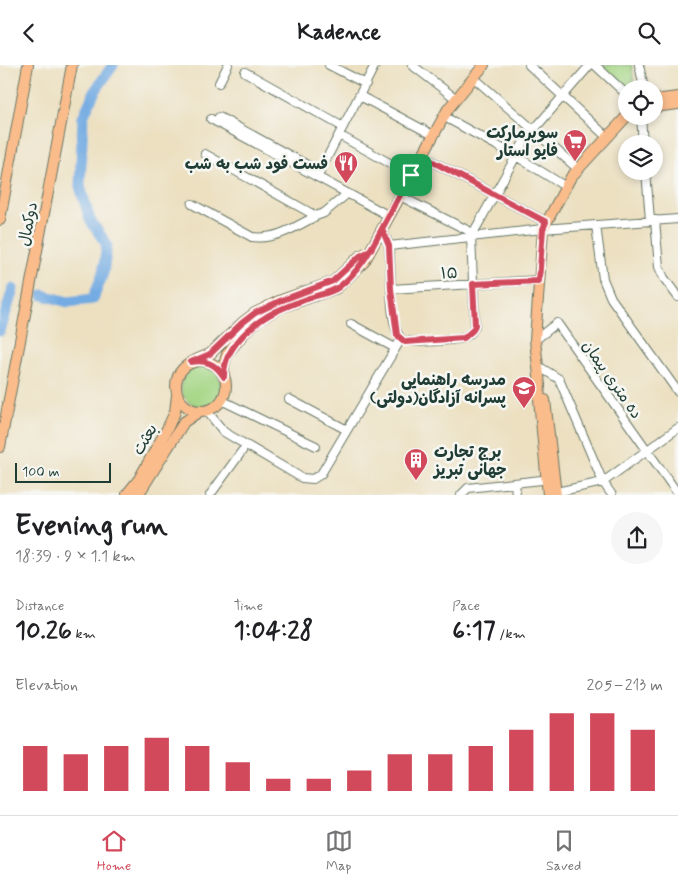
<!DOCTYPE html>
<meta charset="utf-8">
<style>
:root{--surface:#fff;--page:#f6f6f6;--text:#202124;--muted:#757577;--line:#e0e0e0;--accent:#d1495b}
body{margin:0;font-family:Mynerve,"Playpen Sans Arabic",sans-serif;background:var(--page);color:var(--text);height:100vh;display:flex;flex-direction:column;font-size:19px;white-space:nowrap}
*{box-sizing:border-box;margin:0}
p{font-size:16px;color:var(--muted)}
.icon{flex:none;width:28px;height:28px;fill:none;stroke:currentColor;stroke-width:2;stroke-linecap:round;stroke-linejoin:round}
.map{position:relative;height:430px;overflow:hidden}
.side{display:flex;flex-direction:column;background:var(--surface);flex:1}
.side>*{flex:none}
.fabs{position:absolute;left:618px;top:15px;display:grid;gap:10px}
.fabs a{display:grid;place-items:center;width:45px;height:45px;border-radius:50%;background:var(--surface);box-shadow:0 2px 8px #0003;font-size:25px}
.scale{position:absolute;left:15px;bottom:12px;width:96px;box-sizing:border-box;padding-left:5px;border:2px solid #1f3d34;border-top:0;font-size:14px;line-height:18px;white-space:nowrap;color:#1f3d34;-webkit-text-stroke:4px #f6f6f2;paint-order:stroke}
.pin{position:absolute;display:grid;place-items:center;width:42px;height:42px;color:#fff;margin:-21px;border-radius:10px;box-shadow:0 2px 8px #0006}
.round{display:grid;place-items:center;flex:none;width:52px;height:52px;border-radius:26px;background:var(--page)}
.overview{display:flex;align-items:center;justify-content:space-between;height:85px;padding:0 15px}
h1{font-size:28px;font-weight:800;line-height:38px}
.stats{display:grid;grid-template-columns:repeat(3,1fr);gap:8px;height:85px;padding:5px 15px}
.stats div{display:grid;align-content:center}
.stats b{font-size:25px;font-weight:800}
.stats small{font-size:14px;font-weight:400}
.stats p{font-size:14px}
.chart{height:140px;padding:10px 15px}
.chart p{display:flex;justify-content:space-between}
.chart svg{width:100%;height:90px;margin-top:5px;stroke:var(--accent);stroke-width:6}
header{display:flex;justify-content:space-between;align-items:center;height:65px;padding:0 15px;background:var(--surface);font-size:22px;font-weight:800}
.dock{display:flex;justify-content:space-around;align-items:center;height:70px;border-top:1px solid var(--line);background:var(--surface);font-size:14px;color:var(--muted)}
.dock a{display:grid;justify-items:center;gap:2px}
.dock .on{color:var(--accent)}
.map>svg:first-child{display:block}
</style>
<header><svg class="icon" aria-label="back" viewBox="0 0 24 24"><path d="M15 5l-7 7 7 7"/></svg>Kadence<svg class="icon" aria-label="search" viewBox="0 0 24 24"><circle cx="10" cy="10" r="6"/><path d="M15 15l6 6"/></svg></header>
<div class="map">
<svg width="678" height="430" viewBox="0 0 678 430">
<rect width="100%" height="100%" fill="#f6f6f2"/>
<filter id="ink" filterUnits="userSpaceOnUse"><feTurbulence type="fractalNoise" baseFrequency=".02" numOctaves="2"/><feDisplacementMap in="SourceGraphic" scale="10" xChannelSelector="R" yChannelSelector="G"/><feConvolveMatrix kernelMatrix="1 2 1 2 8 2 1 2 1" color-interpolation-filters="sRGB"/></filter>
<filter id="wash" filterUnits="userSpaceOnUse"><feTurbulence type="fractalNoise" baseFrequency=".0096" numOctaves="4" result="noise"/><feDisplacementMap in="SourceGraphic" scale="20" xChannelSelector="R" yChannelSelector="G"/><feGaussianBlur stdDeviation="1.12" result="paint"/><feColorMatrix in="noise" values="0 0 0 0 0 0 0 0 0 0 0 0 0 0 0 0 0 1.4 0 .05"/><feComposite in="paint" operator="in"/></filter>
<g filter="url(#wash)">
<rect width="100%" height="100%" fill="#ece0c1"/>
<!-- green -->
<path fill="#a5d685" stroke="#628a5c" d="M602,0H632L634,24H628Z
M181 321a20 20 0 1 1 40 0a20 20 0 1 1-40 0Z"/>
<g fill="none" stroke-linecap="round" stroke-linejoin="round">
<!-- river -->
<path stroke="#73abe2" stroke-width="11" d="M43,230L68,237L93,234L103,208L107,180L90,155L80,121L83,52L95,26L113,0
M0,266L13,224"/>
</g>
</g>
<g filter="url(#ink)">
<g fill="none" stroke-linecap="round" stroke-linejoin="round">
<!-- minor casing -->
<g stroke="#677665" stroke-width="10">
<path id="minor" d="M329,0L366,19
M412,0L455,33
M529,0L607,72
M595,0L626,29
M639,0L644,23
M245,7L343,62
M473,12L578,104
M219,18L228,0
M360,31L433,70
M443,51L516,91L566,122
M641,51L643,79
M219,52L320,107
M211,54L389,151
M339,70L411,110
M205,89L316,151L324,148L347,129
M422,91L546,157
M646,106L650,155
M317,112L375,0
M400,131L473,168
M192,139L252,172C276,175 295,162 316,151
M655,155L659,202L664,213L678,232
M596,160L603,214L611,233L678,327
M382,164C384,170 388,176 389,182C392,204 388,259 401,274
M389,181L543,164L678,154
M391,224L539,215
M351,259L395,283
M401,274C408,279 456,276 465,272C470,270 473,266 475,261L471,172L525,75L590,0
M535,275L557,258L678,429
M538,301L559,314L603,417L612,430
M289,334L347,365
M221,335L316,381
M206,345L224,367L302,413L313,414L321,409L401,274
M515,418L516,430
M552,428L603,417L678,363
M210,430L242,386
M461,430L468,423L551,414"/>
</g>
<!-- major casing -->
<g stroke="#677665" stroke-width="12">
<path id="major" d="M654,35L678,32
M654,42L678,39
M0,155L28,0
M176 321a25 25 0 1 1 50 0a25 25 0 1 1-50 0Z
M191,297L210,289L242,258L255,248L279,236L333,217L360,191L370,186
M224,312V300L227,289L247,265L259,254L282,242L337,223L364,197L448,44L484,0
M545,335L556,430
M0,382L72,0
M127,429L139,414L167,364L175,347L177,330
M138,430L184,357L200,346
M548,430L539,334L540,320L535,275L543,164L571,112L627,51"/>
</g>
<!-- minor -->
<use href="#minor" stroke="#fff" stroke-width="8"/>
<!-- major -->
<use href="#major" stroke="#fabc8b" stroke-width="10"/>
</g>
</g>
<g fill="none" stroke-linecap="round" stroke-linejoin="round" filter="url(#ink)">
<!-- route casing -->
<g stroke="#fff" stroke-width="10">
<path id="route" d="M411,110L370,186L360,191L333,216L280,236L255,248L242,258L210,289L191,297C206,294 216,299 224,312C224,297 228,289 237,277C257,253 278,244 307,234C317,230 331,228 339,222C361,204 369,188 382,164L389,181L391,224L397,270L405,277L464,273L473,265L475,260L473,219L539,216L543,164L546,157L422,91L411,110"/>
</g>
<!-- route -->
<use href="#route" stroke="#d1495b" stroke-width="6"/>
</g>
<!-- icons -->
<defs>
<g id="supermarket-pin" transform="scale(1.25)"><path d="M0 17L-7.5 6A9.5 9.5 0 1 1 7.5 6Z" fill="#d1495b" stroke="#f6f6f2"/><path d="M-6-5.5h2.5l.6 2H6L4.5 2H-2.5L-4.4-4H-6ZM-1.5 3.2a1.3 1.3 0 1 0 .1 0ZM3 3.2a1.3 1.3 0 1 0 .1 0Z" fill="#fff"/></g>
<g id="restaurant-pin" transform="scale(1.25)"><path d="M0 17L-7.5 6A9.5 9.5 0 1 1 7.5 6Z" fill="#d1495b" stroke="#f6f6f2"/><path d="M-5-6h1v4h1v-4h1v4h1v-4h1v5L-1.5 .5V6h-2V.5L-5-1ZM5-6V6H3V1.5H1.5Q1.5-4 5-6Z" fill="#fff"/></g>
<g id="school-pin" transform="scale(1.25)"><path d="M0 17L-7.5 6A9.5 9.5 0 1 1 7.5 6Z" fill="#d1495b" stroke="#f6f6f2"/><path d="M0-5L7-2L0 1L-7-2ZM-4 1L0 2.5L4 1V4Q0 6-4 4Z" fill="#fff"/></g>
<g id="building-pin" transform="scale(1.25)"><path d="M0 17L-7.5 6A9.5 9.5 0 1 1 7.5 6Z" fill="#d1495b" stroke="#f6f6f2"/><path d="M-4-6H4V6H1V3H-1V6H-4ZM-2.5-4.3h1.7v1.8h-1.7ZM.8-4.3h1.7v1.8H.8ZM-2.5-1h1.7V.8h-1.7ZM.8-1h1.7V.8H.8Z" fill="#fff"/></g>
</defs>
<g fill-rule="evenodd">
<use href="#supermarket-pin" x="575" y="76"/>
<use href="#restaurant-pin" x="346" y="98"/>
<use href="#school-pin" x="524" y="323"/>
<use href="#building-pin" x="416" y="395"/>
</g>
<g text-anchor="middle" stroke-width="5" stroke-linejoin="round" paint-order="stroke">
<!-- poi labels -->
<g font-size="16" font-weight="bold" fill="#1f3d34" stroke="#f6f6f2" text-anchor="end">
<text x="558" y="73">سوپرمارکت<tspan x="558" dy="18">فایو استار</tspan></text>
<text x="328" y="104">فست فود شب به شب</text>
<text x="506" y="320">مدرسه راهنمایی<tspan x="506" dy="18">پسرانه آزادگان(دولتی)</tspan></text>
<text x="434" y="392" text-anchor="start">برج تجارت<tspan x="434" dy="18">جهانی تبریز</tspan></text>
</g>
<!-- street labels -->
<g font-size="16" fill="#1f3d34" stroke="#f6f6f2">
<text transform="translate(27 159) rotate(-79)" y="6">دوکمال</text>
<text transform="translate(449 207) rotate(-3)" y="6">۱۵</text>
<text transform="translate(613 314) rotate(55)" y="6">ده متری پیمان</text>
<text transform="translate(144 374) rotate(-60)" y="6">بعثت</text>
</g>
</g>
</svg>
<div class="fabs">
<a><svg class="icon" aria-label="locate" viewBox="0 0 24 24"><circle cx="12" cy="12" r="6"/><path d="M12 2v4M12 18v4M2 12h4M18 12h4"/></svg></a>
<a><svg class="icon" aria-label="layers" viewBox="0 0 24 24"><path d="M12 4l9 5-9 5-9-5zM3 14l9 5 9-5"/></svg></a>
</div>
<div class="scale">100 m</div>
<div class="pin" style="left:411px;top:110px;background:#1e9e55"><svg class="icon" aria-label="arrive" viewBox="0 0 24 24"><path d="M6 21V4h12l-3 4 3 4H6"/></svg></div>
</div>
<section class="side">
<div class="overview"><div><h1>Evening run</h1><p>18:39 · 9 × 1.1 km</p></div><a class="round"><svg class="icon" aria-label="share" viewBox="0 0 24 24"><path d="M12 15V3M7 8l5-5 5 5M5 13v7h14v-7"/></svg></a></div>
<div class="stats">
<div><p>Distance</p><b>10.26<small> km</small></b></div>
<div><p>Time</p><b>1:04:28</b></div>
<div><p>Pace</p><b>6:17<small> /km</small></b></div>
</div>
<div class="chart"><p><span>Elevation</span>205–213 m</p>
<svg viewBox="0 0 160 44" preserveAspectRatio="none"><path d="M5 44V22M15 44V26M25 44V22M35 44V18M45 44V22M55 44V30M65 44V38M75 44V38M85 44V34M95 44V26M105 44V26M115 44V22M125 44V14M135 44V6M145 44V6M155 44V14"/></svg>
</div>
</section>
<nav class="dock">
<a class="on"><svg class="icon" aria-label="home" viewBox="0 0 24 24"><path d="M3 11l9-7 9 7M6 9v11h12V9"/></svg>Home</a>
<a><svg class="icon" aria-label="map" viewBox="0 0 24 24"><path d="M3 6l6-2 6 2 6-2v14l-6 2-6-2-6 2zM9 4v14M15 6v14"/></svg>Map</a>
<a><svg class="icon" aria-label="saved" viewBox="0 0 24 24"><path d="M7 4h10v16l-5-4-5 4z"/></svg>Saved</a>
</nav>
